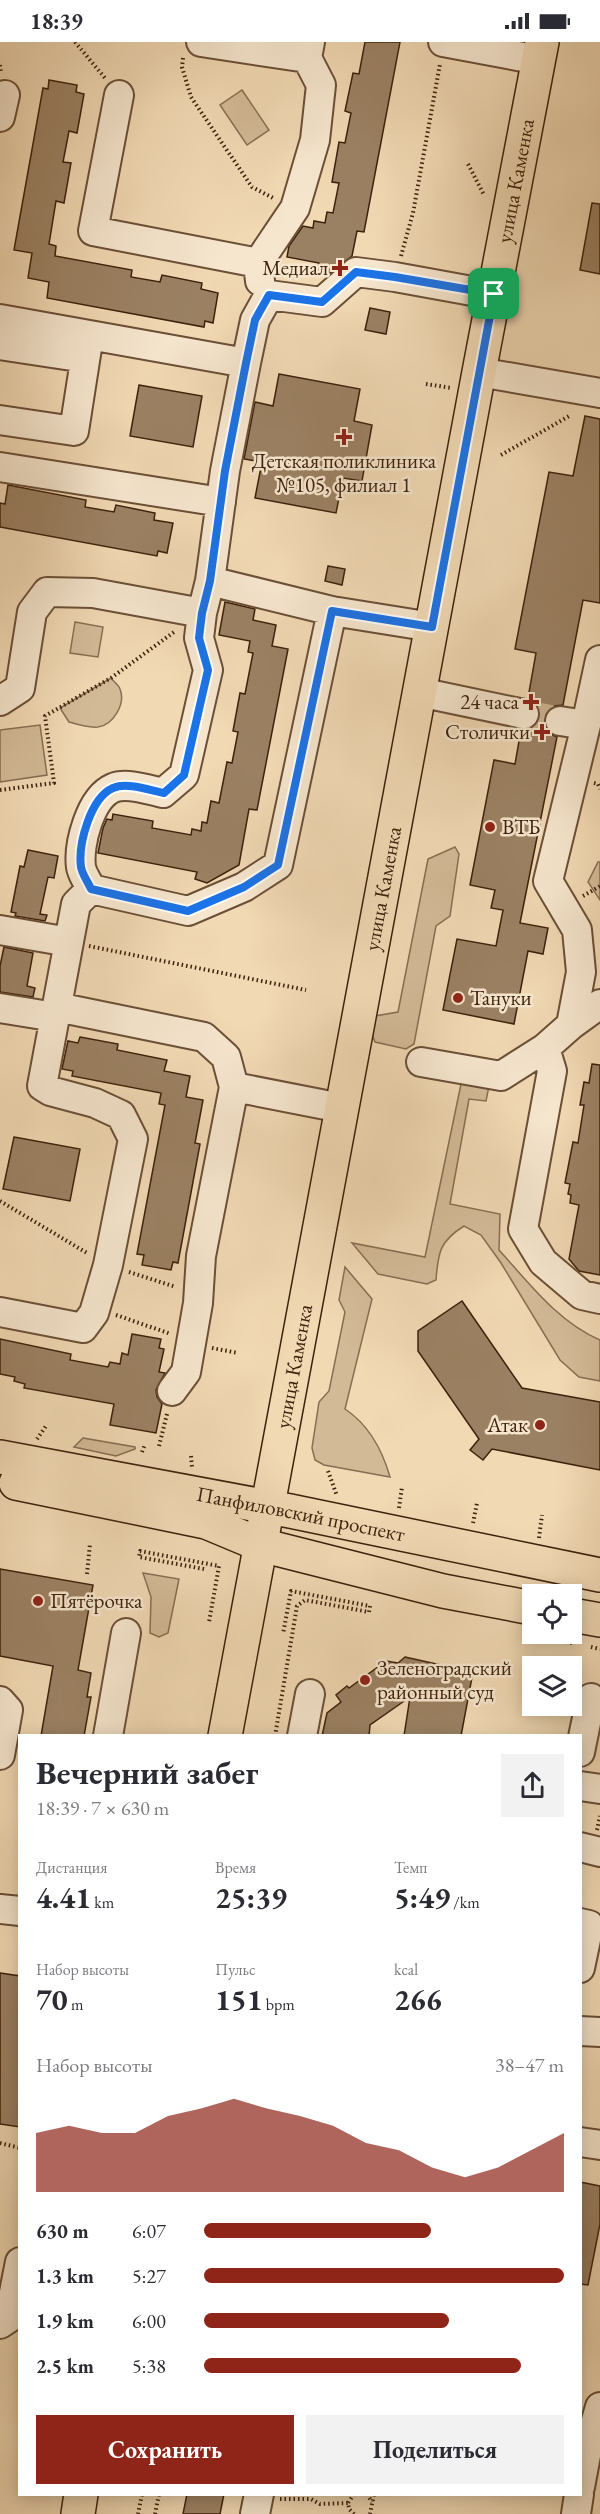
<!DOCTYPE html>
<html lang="ru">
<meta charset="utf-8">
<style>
:root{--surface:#fff;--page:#f2f2f3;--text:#2b2b33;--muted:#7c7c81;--accent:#8f2418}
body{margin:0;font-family:"EB Garamond",serif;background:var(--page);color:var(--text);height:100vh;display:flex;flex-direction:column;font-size:22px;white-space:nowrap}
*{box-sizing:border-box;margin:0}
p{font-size:20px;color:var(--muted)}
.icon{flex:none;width:33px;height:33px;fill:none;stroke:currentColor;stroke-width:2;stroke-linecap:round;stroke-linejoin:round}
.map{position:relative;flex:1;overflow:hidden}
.side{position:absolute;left:18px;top:1692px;width:564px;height:762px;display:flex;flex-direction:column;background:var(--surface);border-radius:0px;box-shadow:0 3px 15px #0003}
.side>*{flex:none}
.tools{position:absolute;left:522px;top:1542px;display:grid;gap:12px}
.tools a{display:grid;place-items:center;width:60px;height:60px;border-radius:0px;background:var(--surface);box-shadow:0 3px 15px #0003;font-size:30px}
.pin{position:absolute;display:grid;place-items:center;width:51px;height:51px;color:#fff;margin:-26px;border-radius:12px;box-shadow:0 3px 9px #0006}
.round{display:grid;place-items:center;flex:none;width:63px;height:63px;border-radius:0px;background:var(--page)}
.head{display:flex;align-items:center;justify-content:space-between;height:102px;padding:0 18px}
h1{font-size:33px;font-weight:700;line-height:45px}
.stats{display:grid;grid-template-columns:repeat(3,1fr);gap:9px;height:102px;padding:6px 18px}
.stats div{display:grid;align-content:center}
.stats b{font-size:30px;font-weight:700}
.stats small{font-size:16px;font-weight:400}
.stats p{font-size:16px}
.chart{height:168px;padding:12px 18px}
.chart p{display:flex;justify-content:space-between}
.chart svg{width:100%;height:108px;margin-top:6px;fill:var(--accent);opacity:.7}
.action{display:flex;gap:12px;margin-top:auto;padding:12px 18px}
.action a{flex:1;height:69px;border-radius:0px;background:var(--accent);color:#fff;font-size:24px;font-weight:700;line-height:69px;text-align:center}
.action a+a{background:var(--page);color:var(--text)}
ul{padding:0 18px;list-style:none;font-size:20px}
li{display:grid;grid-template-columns:96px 72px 1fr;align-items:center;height:45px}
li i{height:15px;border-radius:8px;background:var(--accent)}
.status{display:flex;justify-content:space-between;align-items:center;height:42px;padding:0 30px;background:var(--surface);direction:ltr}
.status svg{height:16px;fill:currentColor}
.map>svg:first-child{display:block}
</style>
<div class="status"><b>18:39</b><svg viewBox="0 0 49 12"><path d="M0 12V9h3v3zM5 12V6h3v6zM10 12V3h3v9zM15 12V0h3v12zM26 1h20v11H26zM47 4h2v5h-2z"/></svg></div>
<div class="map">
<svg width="600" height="2472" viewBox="0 0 600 2472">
<rect width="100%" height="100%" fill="#f1d9b4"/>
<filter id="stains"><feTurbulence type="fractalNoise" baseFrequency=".00333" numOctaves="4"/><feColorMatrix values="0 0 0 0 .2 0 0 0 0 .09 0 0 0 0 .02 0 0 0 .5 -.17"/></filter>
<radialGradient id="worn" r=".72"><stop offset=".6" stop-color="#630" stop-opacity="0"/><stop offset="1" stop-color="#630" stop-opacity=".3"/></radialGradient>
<!-- green -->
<path fill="#d3ba97" stroke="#886e52" stroke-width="1.5" d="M242,48L269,88L247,103L220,63Z
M75,580L103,585L98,615L70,611Z
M111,636C113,639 119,643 120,647C126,662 113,683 98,685C88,686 79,683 69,680L60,666Z
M40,683L47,733L0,740V688Z
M455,805L459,812L450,874L436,884L414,1002L406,1007L375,1000L372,992L375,974L398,970L428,817Z
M598,820H600V858L588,840Z
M461,1042L489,1044L486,1059L469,1057L450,1162L500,1172L499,1208C529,1241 558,1280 600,1298V1339L579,1335L560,1318L501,1221L481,1193L464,1184C440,1199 438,1210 436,1238L427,1242L378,1232L352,1201L425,1215Z
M345,1225L372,1257L345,1367C369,1383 382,1407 390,1435L324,1423L315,1418L312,1406L319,1360L329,1349L345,1270L339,1258Z
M83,1396L135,1405V1407L116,1414L74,1405Z
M143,1531L179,1537L168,1591L159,1595L150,1591L151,1555Z"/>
<!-- building -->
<path fill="#9b8163" stroke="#3e210c" stroke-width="1.5" d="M365,0H400L364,190L357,189L352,214L328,233L317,231L319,221L287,215L289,204L303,184L313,186L314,179L325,181L327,170L333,171L339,141L332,140L339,100L345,101L351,71L345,69L353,31L359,32Z
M49,38L77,43L76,50L84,52L77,91L69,89L63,120L71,121L64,161L56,159L49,202L56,204L55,214L132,228L131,235L160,240L162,233L202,241L201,247L218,251L213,281L205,279L204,285L47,256L49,240L28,236L32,211L14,208L43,46L48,47Z
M592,161L600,162V232L580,228Z
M370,266L390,270L386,292L365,288Z
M279,332L360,347L354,379L372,383L362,439L343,436L336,471L255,456L262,420L244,417L255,360L273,364Z
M139,343L202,354L193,405L130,394Z
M585,374L600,377V561L583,558L563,663L554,664L547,669L544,676L545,686L550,692L557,695L520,881L548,886L543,912L528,909L514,982L443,968L457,897L496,904L503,868L491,866L495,848L470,843L494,718L515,722L521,688L530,687L537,683L540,676L539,666L535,659L528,656L536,611L515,607L549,430L573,434Z
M8,443L86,458L85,465L114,470L116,463L155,471L154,478L173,481L167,511L158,509L157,514L0,485V461L5,462Z
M328,524L345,527L342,543L325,539Z
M225,560L255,567L253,578L276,583L272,604L288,607L257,768L249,767L239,823L207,841L195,837L197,830L98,811L103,786L107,777L112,778L113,772L153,779L152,786L191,793L192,787L201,789L202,780L207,781L211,759L219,761L227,720L232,721L238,690L233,689L240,651L245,652L253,611L248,610L250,599L219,593Z
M28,808L58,814L54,836L48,835L40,872L47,873L45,879L15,874L16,871L11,870L20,824L24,825Z
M4,905L33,911L27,944L35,946L33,955L0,950V924Z
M80,995L118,1002L117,1008L167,1018L164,1029L190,1034L186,1055L203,1058L195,1101L200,1102L178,1221L173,1220L171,1228L142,1223L144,1213L137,1212L165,1063L159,1062L161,1051L72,1034L73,1029L62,1027L68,999L78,1001Z
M592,1022L600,1023V1233L579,1229L569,1217L579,1163L570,1161L571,1153L568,1152L570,1142L565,1141L573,1100L578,1101L584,1063H580L584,1040L589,1041Z
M14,1095L80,1107L70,1159L3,1147Z
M462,1259L522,1346L600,1360V1428L492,1407L483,1418L470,1408L479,1397L418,1309V1289Z
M132,1292L161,1297L159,1306L164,1307L159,1330L165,1331L156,1348L157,1355L162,1362L156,1391L110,1383L114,1362L24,1346L25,1342L14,1339L15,1335L0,1332V1297L71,1312L70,1318L108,1325L110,1320L120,1322L122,1311L128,1313Z
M0,1527L93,1543L78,1628L91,1631L87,1655H91L84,1694H41L53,1624L0,1614Z
M405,1615L473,1630L461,1694H404L410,1655L370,1683L369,1694H322L327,1671L341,1660L336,1653L347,1644L349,1646L386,1619L398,1621Z
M0,1931L20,1934V2085L0,2082Z
M580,2140L600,2144V2182L588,2243L580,2242Z
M187,2452H224L220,2472H183Z"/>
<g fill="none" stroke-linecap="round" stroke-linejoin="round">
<!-- minor-tunnel -->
<path stroke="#cdb492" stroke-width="28" stroke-dasharray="28 14" stroke-linecap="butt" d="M524,672L560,679"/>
<!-- minor casing -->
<g stroke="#6b4f36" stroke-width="32">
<path id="minor" d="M201,0L307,16L310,0
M443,0L539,18
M119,53L93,189L258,221
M0,75L5,53
M260,239L258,221L295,166L315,98L321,43L307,16
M0,277L246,321L255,278L269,253L322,260L356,230L395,235L494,253
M0,303L85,316
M246,321L225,429L210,539L332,569L432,585
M479,330L600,351
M0,378L74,389L89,293
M0,425L221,460
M210,539L202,571L199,596L208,628L184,733L163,751C149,748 127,740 113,746C90,756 78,803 81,825C82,832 88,840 91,847L188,869L244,845L278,823L332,569
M419,650L524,672
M0,659L20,646L32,570L47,550L93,551L202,571
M560,679L586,683L600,618
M0,888L69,900
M57,965L204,995L226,1015L234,1045L201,1214L198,1261L186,1330L172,1349
M0,966L55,975
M571,983L600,962
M545,1006L552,1029L523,1187L543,1220L582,1253L600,1257
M421,1020L501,1034L545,1006L571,983L581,930L577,888L548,839L586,683
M234,1045L341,1066
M0,1270L83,1286L94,1271L108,1223L133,1097L121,1073L95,1061L50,1049L42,1044L76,862L91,847
M0,1659L8,1668L0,1713
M108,1694L126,1591
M302,1694L310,1652
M580,1710L591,1656
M580,1744L600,1747
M580,1805L600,1810
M0,1867L20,1869
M580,1881L589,1883L580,1926
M580,1989L600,1990
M580,2100L600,2103
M0,2282L9,2276L20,2220
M580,2412L586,2413L580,2445
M586,2413L600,2365
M255,2472L259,2452
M576,2472L579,2452"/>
</g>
<!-- major casing -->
<g stroke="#3e210c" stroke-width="36">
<g id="major">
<path id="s1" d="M0,1415L290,1469L600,1533"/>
<path d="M16,1441L206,1480L261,1503L443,1549L532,1566"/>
<path d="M572,1573L600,1578"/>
<path id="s2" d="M225,1694L479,330L542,0"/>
<path d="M78,2472L81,2452"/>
</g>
</g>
<!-- path -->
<path stroke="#3e210c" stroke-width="4" stroke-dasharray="1.5 3" stroke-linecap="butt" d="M75,0L105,36
M183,16L182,25L191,55L220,98L252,145L275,157
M0,23L1,32
M468,122L484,153
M401,214L413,171L440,22
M426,342L452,346
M501,413L571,373
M594,741L598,742L600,747
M0,748L54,741L45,674L111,636L174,590
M583,854L600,844
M89,904L306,948
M0,1159L87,1211
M129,1230L176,1245
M116,1273L171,1292
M212,1306L238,1311
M37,1397L46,1384
M159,1404L167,1372
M142,1410L145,1402
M191,1414L192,1426
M328,1429L337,1454
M399,1466L402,1445
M473,1481L477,1461
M539,1496L542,1473
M204,1527L139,1515L140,1509L219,1524L209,1580
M87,1532L90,1502
M526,1593L572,1601
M591,1605L600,1607
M275,1694L297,1564L305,1558L369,1570L370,1564L291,1549L283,1592
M597,1788L600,1774
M0,2101L20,2106
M354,2452L348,2461L349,2467L354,2472
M367,2452L372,2460
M280,2457H311L320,2462L348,2461
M138,2472L142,2452
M155,2472L159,2452
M370,2472L374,2452"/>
<!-- minor -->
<use href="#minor" stroke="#f6e6ce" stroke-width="28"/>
<!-- major -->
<use href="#major" stroke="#f1d9b4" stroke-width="33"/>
</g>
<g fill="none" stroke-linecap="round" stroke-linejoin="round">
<!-- route casing -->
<g stroke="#fff" stroke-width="12">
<path id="route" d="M356,230L395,235L494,252L432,585L332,569L278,823L244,845L188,869L91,847C88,840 82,832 81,825C78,803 90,756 113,746C127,740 149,748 164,751L184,733L208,628L199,596L202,571L210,539L225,429L246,321L255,278L269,253L322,260Z"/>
</g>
<!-- route -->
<use href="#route" stroke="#1a73e8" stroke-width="8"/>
</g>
<!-- markers -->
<g fill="#8f2418" stroke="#f6e6ce" stroke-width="2">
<path d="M337 217h6v6h6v6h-6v6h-6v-6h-6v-6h6z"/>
<path d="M341 386h6v6h6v6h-6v6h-6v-6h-6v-6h6z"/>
<path d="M528 651h6v6h6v6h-6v6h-6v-6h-6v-6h6z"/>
<path d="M539 681h6v6h6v6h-6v6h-6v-6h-6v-6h6z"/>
<circle cx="490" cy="785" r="6"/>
<circle cx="458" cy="956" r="6"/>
<circle cx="540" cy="1383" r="6"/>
<circle cx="38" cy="1559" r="6"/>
<circle cx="365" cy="1638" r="6"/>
</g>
<g text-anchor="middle" stroke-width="5" stroke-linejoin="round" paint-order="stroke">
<!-- street labels -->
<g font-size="21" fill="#3e210c" stroke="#f6e6ce">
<text dy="7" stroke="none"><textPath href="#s2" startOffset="1582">улица Каменка</textPath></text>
<text dy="7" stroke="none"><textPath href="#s2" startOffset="862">улица Каменка</textPath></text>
<text dy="7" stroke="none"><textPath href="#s2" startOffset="376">улица Каменка</textPath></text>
<text dy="7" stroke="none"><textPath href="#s1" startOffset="306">Панфиловский проспект</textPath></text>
</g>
<!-- poi labels -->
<g font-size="21" fill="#3e210c" stroke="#f6e6ce" text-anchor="end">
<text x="328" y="233">Медиал</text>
<text x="344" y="426" text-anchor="middle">Детская поликлиника<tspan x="344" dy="24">№105, филиал 1</tspan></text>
<text x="519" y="667">24 часа</text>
<text x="530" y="697">Столички</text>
<text x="502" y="792" text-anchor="start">ВТБ</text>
<text x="470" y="963" text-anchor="start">Тануки</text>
<text x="528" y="1390">Атак</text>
<text x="50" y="1566" text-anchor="start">Пятёрочка</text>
<text x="377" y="1633" text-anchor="start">Зеленоградский<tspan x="377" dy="24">районный суд</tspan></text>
</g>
</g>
<rect width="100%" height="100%" filter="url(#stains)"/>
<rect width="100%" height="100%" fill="url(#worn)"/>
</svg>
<div class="tools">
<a><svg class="icon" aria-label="locate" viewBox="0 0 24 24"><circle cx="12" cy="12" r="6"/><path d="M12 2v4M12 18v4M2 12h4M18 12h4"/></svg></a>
<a><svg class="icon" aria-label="layers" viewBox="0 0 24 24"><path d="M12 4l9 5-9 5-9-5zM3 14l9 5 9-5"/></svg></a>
</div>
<div class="pin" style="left:494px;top:252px;background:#1e9e55"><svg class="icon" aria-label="arrive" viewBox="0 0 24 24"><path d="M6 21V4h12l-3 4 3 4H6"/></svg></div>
<section class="side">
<div class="head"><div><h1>Вечерний забег</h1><p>18:39 · 7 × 630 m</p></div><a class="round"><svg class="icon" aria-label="share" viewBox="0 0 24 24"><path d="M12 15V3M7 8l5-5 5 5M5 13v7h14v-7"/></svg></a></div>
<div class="stats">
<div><p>Дистанция</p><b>4.41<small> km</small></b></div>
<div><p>Время</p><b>25:39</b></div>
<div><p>Темп</p><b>5:49<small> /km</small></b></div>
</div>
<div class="stats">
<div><p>Набор высоты</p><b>70<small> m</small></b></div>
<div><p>Пульс</p><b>151<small> bpm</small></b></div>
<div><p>kcal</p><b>266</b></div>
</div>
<div class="chart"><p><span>Набор высоты</span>38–47 m</p>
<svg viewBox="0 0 160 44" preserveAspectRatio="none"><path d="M0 44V20L10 17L20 20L30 20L40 13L50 10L60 6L70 10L80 13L90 17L100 24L110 27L120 34L130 38L140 34L150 27L160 20V44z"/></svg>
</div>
<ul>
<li><b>630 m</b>6:07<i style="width:63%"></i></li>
<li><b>1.3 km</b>5:27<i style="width:100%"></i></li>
<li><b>1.9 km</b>6:00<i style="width:68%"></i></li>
<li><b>2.5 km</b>5:38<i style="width:88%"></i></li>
</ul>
<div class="action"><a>Сохранить</a><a>Поделиться</a></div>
</section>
</div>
